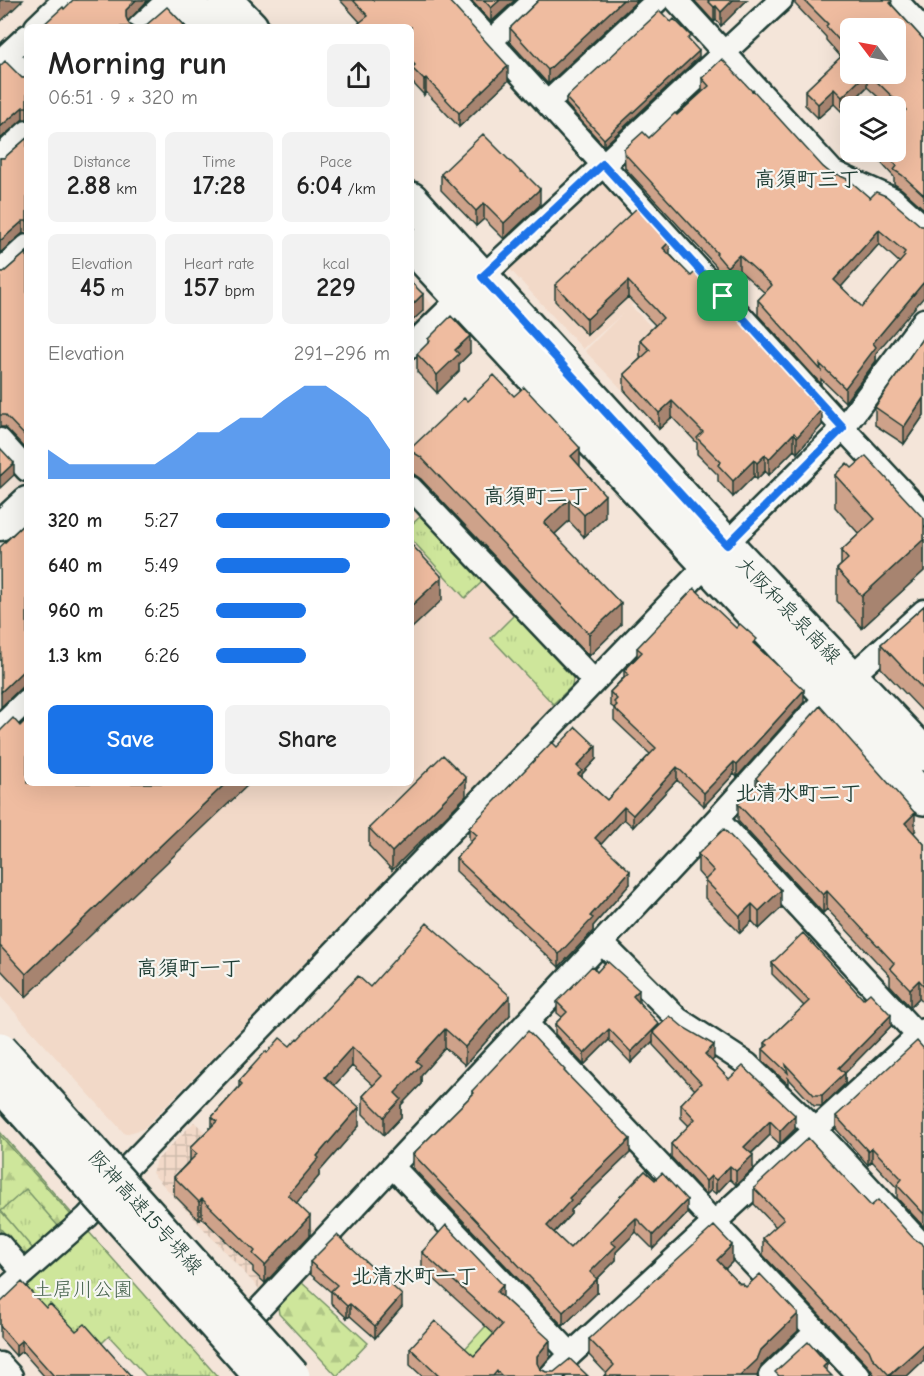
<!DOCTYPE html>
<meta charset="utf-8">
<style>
:root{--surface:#fff;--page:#f2f2f2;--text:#222;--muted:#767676;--accent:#1a73e8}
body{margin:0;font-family:"Comic Neue","Klee One",sans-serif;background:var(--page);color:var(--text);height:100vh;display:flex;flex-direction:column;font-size:22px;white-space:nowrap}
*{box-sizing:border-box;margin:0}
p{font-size:20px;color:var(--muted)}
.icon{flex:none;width:33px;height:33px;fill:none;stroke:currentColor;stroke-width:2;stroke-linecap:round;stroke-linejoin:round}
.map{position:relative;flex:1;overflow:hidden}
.sheet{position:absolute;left:24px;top:24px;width:390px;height:762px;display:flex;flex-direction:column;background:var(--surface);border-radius:9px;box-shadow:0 6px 24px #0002}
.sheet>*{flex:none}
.needle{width:39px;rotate:302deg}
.fabs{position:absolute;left:840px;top:18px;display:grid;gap:12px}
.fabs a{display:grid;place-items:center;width:66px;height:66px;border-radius:9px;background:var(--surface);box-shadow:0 6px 24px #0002;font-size:30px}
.pin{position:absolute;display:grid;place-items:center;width:51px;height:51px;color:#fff;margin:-26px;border-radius:12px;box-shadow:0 3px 9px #0006}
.round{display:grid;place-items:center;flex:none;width:63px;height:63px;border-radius:9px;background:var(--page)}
.summary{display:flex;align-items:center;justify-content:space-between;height:102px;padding:0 24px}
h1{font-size:33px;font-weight:600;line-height:45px}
.stats{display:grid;grid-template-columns:repeat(3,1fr);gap:9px;height:102px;padding:6px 24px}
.stats div{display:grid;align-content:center;border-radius:9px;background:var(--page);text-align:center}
.stats b{font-size:26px;font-weight:600}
.stats small{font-size:16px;font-weight:400}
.stats p{font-size:16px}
.chart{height:168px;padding:12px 24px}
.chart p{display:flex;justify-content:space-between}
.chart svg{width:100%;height:108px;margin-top:6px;fill:var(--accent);opacity:.7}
.cta{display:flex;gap:12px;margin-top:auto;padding:12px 24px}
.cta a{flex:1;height:69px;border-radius:9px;background:var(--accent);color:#fff;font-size:24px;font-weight:600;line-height:69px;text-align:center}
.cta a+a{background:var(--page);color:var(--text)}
ul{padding:0 24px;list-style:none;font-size:20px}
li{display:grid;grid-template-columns:96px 72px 1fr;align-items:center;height:45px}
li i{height:15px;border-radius:8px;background:var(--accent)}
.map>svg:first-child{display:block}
</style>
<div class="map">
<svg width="924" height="1376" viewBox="0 0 924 1376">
<defs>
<pattern id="industrial-grid" width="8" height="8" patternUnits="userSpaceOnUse" patternTransform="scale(1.5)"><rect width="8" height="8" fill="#f2d9c8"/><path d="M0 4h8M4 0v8" fill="none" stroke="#cfbbac"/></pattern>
<pattern id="grass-tufts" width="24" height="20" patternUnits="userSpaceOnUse" patternTransform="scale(1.5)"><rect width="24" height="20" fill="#cee69b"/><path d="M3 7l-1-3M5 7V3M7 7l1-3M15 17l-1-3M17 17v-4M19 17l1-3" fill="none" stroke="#b0c686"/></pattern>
<pattern id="forest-firs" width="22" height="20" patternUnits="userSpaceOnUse" patternTransform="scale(1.5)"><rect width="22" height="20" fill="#cee69b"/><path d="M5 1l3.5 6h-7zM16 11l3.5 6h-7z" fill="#b0c686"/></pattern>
</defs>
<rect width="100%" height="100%" fill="#f4e5d9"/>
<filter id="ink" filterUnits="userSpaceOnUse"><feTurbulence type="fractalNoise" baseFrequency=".0167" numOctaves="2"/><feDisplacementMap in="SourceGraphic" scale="12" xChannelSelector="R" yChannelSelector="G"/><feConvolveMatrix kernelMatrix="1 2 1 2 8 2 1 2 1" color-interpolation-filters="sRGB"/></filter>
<g filter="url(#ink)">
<!-- built -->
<path fill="#f2d9c8" d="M603,178L679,261L631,306L708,385L661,430L585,351L622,314L583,349L507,266Z
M411,283L435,308L411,330Z
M411,503L574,674V689L143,1129L125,1134L0,996V741L27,716V783H411Z"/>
<!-- industrial -->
<path fill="url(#industrial-grid)" d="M194,1122L320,1234L263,1293L152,1173L156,1161Z"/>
<!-- grass -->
<path fill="url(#grass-tufts)" stroke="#769268" stroke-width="1.5" d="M421,516L482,582L465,598L411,539V525Z
M514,615L573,678L572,686L553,704L491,638Z
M0,1132L74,1216L25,1259L0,1231Z
M88,1231L217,1376H146L109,1336L101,1344L74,1342L23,1285Z
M506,1304L516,1314L460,1376H440Z"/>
<!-- forest -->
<path fill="url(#forest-firs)" stroke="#769268" stroke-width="1.5" d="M0,1135L71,1215L58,1226L26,1189L1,1211L33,1249L25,1257L0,1228Z
M301,1282L368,1343L337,1376L279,1314L278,1307Z"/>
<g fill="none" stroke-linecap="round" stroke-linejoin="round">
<!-- minor casing -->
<g stroke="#1f3d34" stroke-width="27">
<path id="minor" d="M453,0L843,428L924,515
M676,0L833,172L893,199L924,227
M896,0L924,31
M36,27L64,0
M139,27L168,0
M491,41L535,0
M7,55L27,77
M0,61L27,36
M547,103L658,0
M0,157L27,132
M0,271L27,246
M482,277L781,0
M411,346L460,298
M0,440L27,470
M411,488L594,681
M852,676L924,611
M0,726L27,700
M717,819L924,1042
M602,943L678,1019L747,1064L815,1129L924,1247
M526,1023L859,1376
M393,1167L571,1354
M0,1245L24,1273
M0,1294L87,1217L100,1203L118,1177L741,529L843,428L924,320
M247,1322L717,819L828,695
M0,1364L11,1376
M550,1376L571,1354L924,1030
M770,1376L817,1331"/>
</g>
<!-- tertiary casing -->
<g stroke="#1f3d34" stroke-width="33">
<path id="tertiary" d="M0,526L27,501"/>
</g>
<!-- primary casing -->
<g stroke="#1f3d34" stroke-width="38">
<path id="primary" d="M184,0L210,27
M225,0L251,27
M411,199L727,545L924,754
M411,245L924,798"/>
</g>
<!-- minor -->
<use href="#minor" stroke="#f6f6f2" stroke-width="22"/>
<!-- tertiary -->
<use href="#tertiary" stroke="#f6f6f2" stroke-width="28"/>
<!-- primary -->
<use href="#primary" stroke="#f6f6f2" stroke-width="33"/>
<!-- motorway-bridge casing -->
<g stroke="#1f3d34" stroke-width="38" stroke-linecap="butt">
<path id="motorway-bridge" d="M0,1049L293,1376
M0,1084L261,1376"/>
</g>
<!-- motorway-bridge -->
<use href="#motorway-bridge" stroke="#f6f6f2" stroke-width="33"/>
</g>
<!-- wall -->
<path fill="#cea28a" stroke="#1f3d34" stroke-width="1.5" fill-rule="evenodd" d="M340,0H448L508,81L459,127L426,92L424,95L412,82V77L411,76V27H359V23L360,22Z
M471,0H515L491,22Z
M539,0H638L548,84L510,42V28Z
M694,0H747L721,26L716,20L714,22Z
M795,0H891L892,5L924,40V209L902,189L894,184V177L874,155V152H896L898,117L896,114V106H888L867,87L842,112L834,104L818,118L805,105V91L841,57L826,40V37L795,4ZM850,28L896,74H850Z
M27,42V57L26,56V43Z
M691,43L699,57L604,146L566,104V98Z
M0,66L22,78H27V119H23L0,139Z
M702,78L823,167L834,176L870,198L921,226L876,353V361L845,402L821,379V384L758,315V300L765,293L739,270L727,281L716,268V266L625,168L624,149L649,138L702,92ZM879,244L900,263L862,307L841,287Z
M27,138V233H23L0,253V158H4Z
M521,172L540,205L504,239L484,219L476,226L441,190V174Z
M27,252V450L5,427H0V272H4Z
M670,254L822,425L797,453L794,450L769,475L765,471L757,479L754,476L733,497L718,481V475L697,454V443L672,417L659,429L624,390V374L642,357L640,356V340L655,325L628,297L587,335L555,301V285Z
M924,336V415L904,444L875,425V407Z
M428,339L470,353L459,364V371L437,393L417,372V354L428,344Z
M467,401L580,467L605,517L584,537L569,521L555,534L621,625L589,656L421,479L411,472V448Z
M852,468L924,519V571L862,628L837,601V569L841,565V551L859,534L835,507V475Z
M924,606V713L881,668V644Z
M736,628L757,646L804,702L737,777L734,774L704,806L677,780L633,827L624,819L601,844L630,884L593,926V931L559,967L456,871V858L471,842L469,840V828L557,747L596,759L582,774V777L607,800L650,754L614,720V708L610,705V692L624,677V671L637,657V648Z
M27,719L26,997L0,969V731L20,726Z
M756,778L915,831L913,832L924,844V1004L919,998L910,1007L890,985V976L827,909L823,913L738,821V804L756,787Z
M466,796L392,870L369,846V828Z
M698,854L781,908L759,929L752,921L740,933L705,898V880L698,872Z
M772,963L863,999L891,1026L845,1073V1084L822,1106H814L788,1078V1084L763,1061V1049L765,1047V1043L804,1006L772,974Z
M597,972L639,1001L638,1002L659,1026L714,1059L711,1061L729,1079L795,1129L780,1144L770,1135L751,1154L753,1169L736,1185L730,1179L716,1194L711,1190L706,1195L671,1157V1144L689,1126L681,1118V1104L695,1090L653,1045V1041L631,1063L609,1040L584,1065L555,1034V1024L562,1017L557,1013V1002Z
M370,987L510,1015L465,1065L445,1048L421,1075V1084L401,1105V1117L384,1135L363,1114V1096L373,1085L352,1066L334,1085L359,1126L319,1172V1176L296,1203L310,1235L265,1283L253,1272V1267L202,1218L199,1220L174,1195V1177L190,1160V1148L212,1126V1117L239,1087V1081L267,1053L290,1046Z
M924,1049V1227L897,1198V1188L872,1161L868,1165L836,1129V1116Z
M565,1072L630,1153L571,1210V1214L554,1233L570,1248L645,1171L687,1214L653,1249L636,1232L616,1252V1260L597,1279V1293L563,1326L413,1168V1154L472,1095V1091Z
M754,1188L871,1206L924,1246V1360L907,1376H875L869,1367L763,1255V1238L776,1227L754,1204Z
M422,1252L503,1297L550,1357L540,1369L546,1372L588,1376H422L410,1365V1348L474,1356L494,1334L422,1268Z
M310,1262L402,1307L375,1338L350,1316L347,1318L331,1303V1292L310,1274Z
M732,1262L725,1269L740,1284L746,1287L798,1331L761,1366L757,1376H604L606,1373L589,1355V1339Z
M0,1303L46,1308L131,1376H44L22,1351L16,1356L0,1338Z"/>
<!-- shaded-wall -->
<path fill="#a78470" stroke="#1f3d34" stroke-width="1.5" d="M0,0H23L0,22Z
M136,0H148L126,23V27V10Z
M500,0H515L491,22V8Z
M623,0H638L548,84V70Z
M733,0H747L721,26V12Z
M716,6V20L714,22V7Z
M699,51V57L604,146V139Z
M508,66V81L459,127V113Z
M866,74H867V87L842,112V97Z
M426,78V92L424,95V80Z
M834,89V104L818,118V104Z
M23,107V119L0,139V127Z
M540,189V205L504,239V223Z
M484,203V219L476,226V211Z
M23,221V233L0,253V241Z
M879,230V244L834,295V280Z
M670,241V258L663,248Z
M739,255V270L727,281V267Z
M628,281V297L587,335V319Z
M924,282V297L876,353V361L845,402V388L873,343Z
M423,294V311L411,322V306Z
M470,336V353L459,364V371L437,393V375L455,350Z
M924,397V415L904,444V427Z
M672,401V417L659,429V413Z
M822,409V425L797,453V437Z
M794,433V450L769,475V459Z
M580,448V469L571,456Z
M765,455V471L757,479V463Z
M754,460V476L733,497V481Z
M14,463V475L0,488V476Z
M605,495V517L584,537V515Z
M569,499V521L544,544V523Z
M924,539V571L862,628V596Z
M442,577V600L411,629V606Z
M621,604V625L589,656V634Z
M27,667V682L1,707V692Z
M804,690V702L737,777V764Z
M596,746V759L582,774V783L578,787L577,766Z
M734,762V774L704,806V793Z
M677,767V780L633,827V815Z
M466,778V796L392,870V852Z
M226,783H250L26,997V974Z
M624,807V819L595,851V838Z
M915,813V831L905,841V823Z
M630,871V884L593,926V931L559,967V954L590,916Z
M781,890V908L759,929V911Z
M827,891V909L823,913V895Z
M752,904V921L740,933V916Z
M919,980V998L910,1007V989Z
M639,990V1001L633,1007V996Z
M510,996V1015L465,1065V1047Z
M891,1015V1026L844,1074L845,1073V1084L822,1106V1095L839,1068Z
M659,1024V1035L653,1032V1041L631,1063V1052Z
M445,1029V1048L421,1075V1084L401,1105V1117L384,1135V1117L395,1093L416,1061Z
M609,1029V1040L584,1065V1054Z
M714,1045V1059L705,1067V1054Z
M352,1047V1066L325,1096V1077Z
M359,1107V1126L319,1172V1176L288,1213V1195L317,1156Z
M795,1115V1129L780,1144V1131Z
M770,1121V1135L744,1160V1147Z
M630,1139V1153L571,1210V1214L547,1240V1226L569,1198Z
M872,1148V1161L868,1165V1151Z
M753,1155V1169L736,1185V1171Z
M730,1166V1179L716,1194V1180Z
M711,1176V1190L706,1195V1181Z
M202,1199V1218L199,1220V1202Z
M687,1200V1214L653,1249V1235Z
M310,1216V1235L265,1283V1265Z
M636,1218V1232L616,1252V1260L590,1286V1272L611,1242Z
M732,1245V1262L717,1277V1260Z
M597,1279V1293L563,1326V1312Z
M503,1285V1302L497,1292Z
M402,1295V1307L375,1338V1326Z
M350,1304V1316L347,1318V1306Z
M798,1314V1331L761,1366L757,1376H740L761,1350Z
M22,1340V1351L16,1356V1345Z
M550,1340V1357L537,1372V1356Z
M924,1344V1360L907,1376H889Z
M827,1363V1376L823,1367Z"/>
<!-- building -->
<path fill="#efbca0" stroke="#1f3d34" stroke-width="1.5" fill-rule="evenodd" d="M73,0H136L126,10V17L129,24L134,27H41L63,7L64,9Z
M353,0H448L508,66L459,113L426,78L424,80L412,68L415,65L411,61V27H363L359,23L368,16Z
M484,0H500L491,8Z
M539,0H623L548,70L510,28Z
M707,0H733L721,12L716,6L714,7Z
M804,0H891L892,1L890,3L924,40V195L902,175L894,170L897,166L883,152H896V120L906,110L869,74H896V28H850V74H866L842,97L834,89L818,104L805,91L848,50L826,26L828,24Z
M167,7L186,27H144Z
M660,11L671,22L674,19L691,36L688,39L699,51L604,139L566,98Z
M722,59L752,91L753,90L823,167L834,176L836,174L849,180L870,198L876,192L886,196L921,226H924V282L873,343L876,347L845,388L820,364L821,370L758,300L772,285L739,255L727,267L716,254L717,253L625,154L624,149L643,132L649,138L675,113L677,115L709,86L702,78ZM879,230L905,252L903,255L905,256L862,307L834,280Z
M5,61L22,78H27V107H23L0,127V66Z
M483,134L521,172L522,171L540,189L504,223L484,203L476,211L441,174Z
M27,138V221H23L0,241V158H4Z
M638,207L670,241L663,248L691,276L696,271L822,409L797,437L794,433L769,459L765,455L757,463L754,460L733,481L718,465L721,462L697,438L703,432L672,401L659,413L624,374L650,350L640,340L663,318L656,310L628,281L587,319L555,285Z
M27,252V438L5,415H0V272H4Z
M411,282L423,294L411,306Z
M451,316L470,336L455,350L459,354L437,375L417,354L430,341L428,339Z
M924,336V397L904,427L875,407Z
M494,375L514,396L524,387L580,448L571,456L605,495L584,515L569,499L544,523L621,604L589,634L421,457L411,451V448L464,398L467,401Z
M0,448L14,463L0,476Z
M866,456L924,519V539L862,596L837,569L848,559L841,551L875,519L835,475L847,463L852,468Z
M27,521V667L1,692L0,547Z
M411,544L442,577L411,606Z
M694,588L736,628L740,624L757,639L753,643L804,690L737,764L734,762L704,793L677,767L633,815L624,807L595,838L630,871L590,916L593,918L559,954L456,858L477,835L469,828L552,742L557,747L576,727L596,746L577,766L582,771L578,774L607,800L656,748L614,708L617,705L614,702L617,699L610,692L628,674L624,671L642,652L637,648Z
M924,606V690L881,644Z
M820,706L915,813L905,823L924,844V986L919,980L910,989L890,968L894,963L827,891L823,895L738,804L760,783L756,778Z
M13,718L20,726L27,719V783H226L26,974L0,946V731Z
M443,755L466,778L392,852L369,828Z
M724,829L781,890L759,911L752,904L740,916L705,880L714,871L698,854Z
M427,923L510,996L465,1047L445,1029L416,1061L421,1065L395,1093L401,1099L384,1117L363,1096L382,1076L352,1047L325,1077L359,1107L317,1156L319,1158L288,1195L310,1216L265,1265L253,1254L255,1251L202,1199L199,1202L174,1177L197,1154L190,1148L217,1121L212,1117L242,1084L239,1081L266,1051L267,1053L280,1038L290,1046L297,1038L298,1039L358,976L370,987Z
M803,933L863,999L870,993L891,1015L839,1068L845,1073L822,1095H814L786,1065L788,1073L763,1049L768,1045L765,1043L809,1001L772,963Z
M607,961L639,990L633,996L659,1024L631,1052L609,1029L584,1054L555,1024L567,1012L557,1002L592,966L597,972Z
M670,1016L683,1027L714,1045L705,1054L729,1079L743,1066L795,1115L780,1131L770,1121L744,1147L753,1155L736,1171L730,1166L716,1180L711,1176L706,1181L671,1144L695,1119L681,1104L701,1083L653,1032Z
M528,1031L565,1070L564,1071L630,1139L569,1198L571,1200L547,1226L570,1248L645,1171L655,1180L662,1173L687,1200L653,1235L636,1218L611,1242L616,1246L590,1272L597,1279L563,1312L413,1154L474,1093L472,1091Z
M917,1041L924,1049V1214L897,1185L902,1179L872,1148L868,1151L836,1116Z
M808,1138L871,1206L878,1200L914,1239L921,1243L924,1246V1344L889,1375L872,1357L869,1350L763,1238L784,1219L754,1188Z
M446,1225L503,1285L497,1292L550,1340L537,1356V1363L540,1369L546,1372H554L570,1359L588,1376H502L497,1371L493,1376H440L410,1348L435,1321L474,1356L502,1325L422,1252Z
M714,1226L732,1245L717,1260L740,1284L741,1283L746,1287L760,1274L798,1314L761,1350L757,1360L740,1376H604L614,1365L589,1339Z
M337,1235L402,1295L375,1326L350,1304L347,1306L331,1291L337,1285L310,1262Z
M22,1282L46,1308L50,1304L76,1331L85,1324L131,1376H54L22,1340L16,1345L0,1326V1303Z
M808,1342L827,1363L823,1367L832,1376H779L775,1372Z"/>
</g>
<g fill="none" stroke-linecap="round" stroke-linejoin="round" filter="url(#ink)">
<!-- route casing -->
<g stroke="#fff" stroke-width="12">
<path id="route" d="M603,164L843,428L727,545L482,277Z"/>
</g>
<!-- route -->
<use href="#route" stroke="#1a73e8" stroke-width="8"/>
</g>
<g text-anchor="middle" stroke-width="4.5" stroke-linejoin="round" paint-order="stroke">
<!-- street labels -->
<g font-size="20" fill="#1f3d34" stroke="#f6f6f2">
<text transform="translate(789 610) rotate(46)" y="7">大阪和泉泉南線</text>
<text transform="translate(146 1212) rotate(48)" y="7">阪神高速15号堺線</text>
</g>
<!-- park labels -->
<g font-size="20" fill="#425f49" stroke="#f6f6f2">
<text x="83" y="1296">土居川公園</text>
</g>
<!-- neighbourhood labels -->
<g font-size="21" font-weight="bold" fill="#1f3d34" stroke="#f6f6f2">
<text x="807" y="186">高須町三丁</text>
<text x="536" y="503">高須町二丁</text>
<text x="798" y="800">北清水町二丁</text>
<text x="189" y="975">高須町一丁</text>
<text x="414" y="1283">北清水町一丁</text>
</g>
</g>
</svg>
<div class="fabs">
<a><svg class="needle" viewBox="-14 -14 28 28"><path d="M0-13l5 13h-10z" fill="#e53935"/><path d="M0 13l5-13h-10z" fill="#767676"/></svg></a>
<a><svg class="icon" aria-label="layers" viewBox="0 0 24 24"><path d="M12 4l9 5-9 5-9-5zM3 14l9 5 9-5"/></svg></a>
</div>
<div class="pin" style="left:723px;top:296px;background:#1e9e55"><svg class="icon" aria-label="arrive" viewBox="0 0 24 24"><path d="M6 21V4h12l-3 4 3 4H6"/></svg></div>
<section class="sheet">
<div class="summary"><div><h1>Morning run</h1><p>06:51 · 9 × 320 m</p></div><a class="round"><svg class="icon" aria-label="share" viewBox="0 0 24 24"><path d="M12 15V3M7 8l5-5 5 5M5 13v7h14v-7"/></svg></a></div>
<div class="stats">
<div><p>Distance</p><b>2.88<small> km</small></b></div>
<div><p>Time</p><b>17:28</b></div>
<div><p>Pace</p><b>6:04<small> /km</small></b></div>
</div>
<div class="stats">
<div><p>Elevation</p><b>45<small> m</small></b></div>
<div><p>Heart rate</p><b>157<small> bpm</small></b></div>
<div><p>kcal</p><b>229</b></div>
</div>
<div class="chart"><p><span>Elevation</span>291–296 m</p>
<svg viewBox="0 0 160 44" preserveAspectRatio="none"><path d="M0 44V32L10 38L20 38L30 38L40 38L50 38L60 32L70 25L80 25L90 19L100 19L110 12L120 6L130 6L140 12L150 19L160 32V44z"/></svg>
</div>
<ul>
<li><b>320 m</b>5:27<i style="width:100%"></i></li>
<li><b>640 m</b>5:49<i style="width:77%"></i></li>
<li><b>960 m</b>6:25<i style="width:52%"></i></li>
<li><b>1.3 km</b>6:26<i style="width:52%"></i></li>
</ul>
<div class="cta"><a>Save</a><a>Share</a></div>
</section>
</div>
